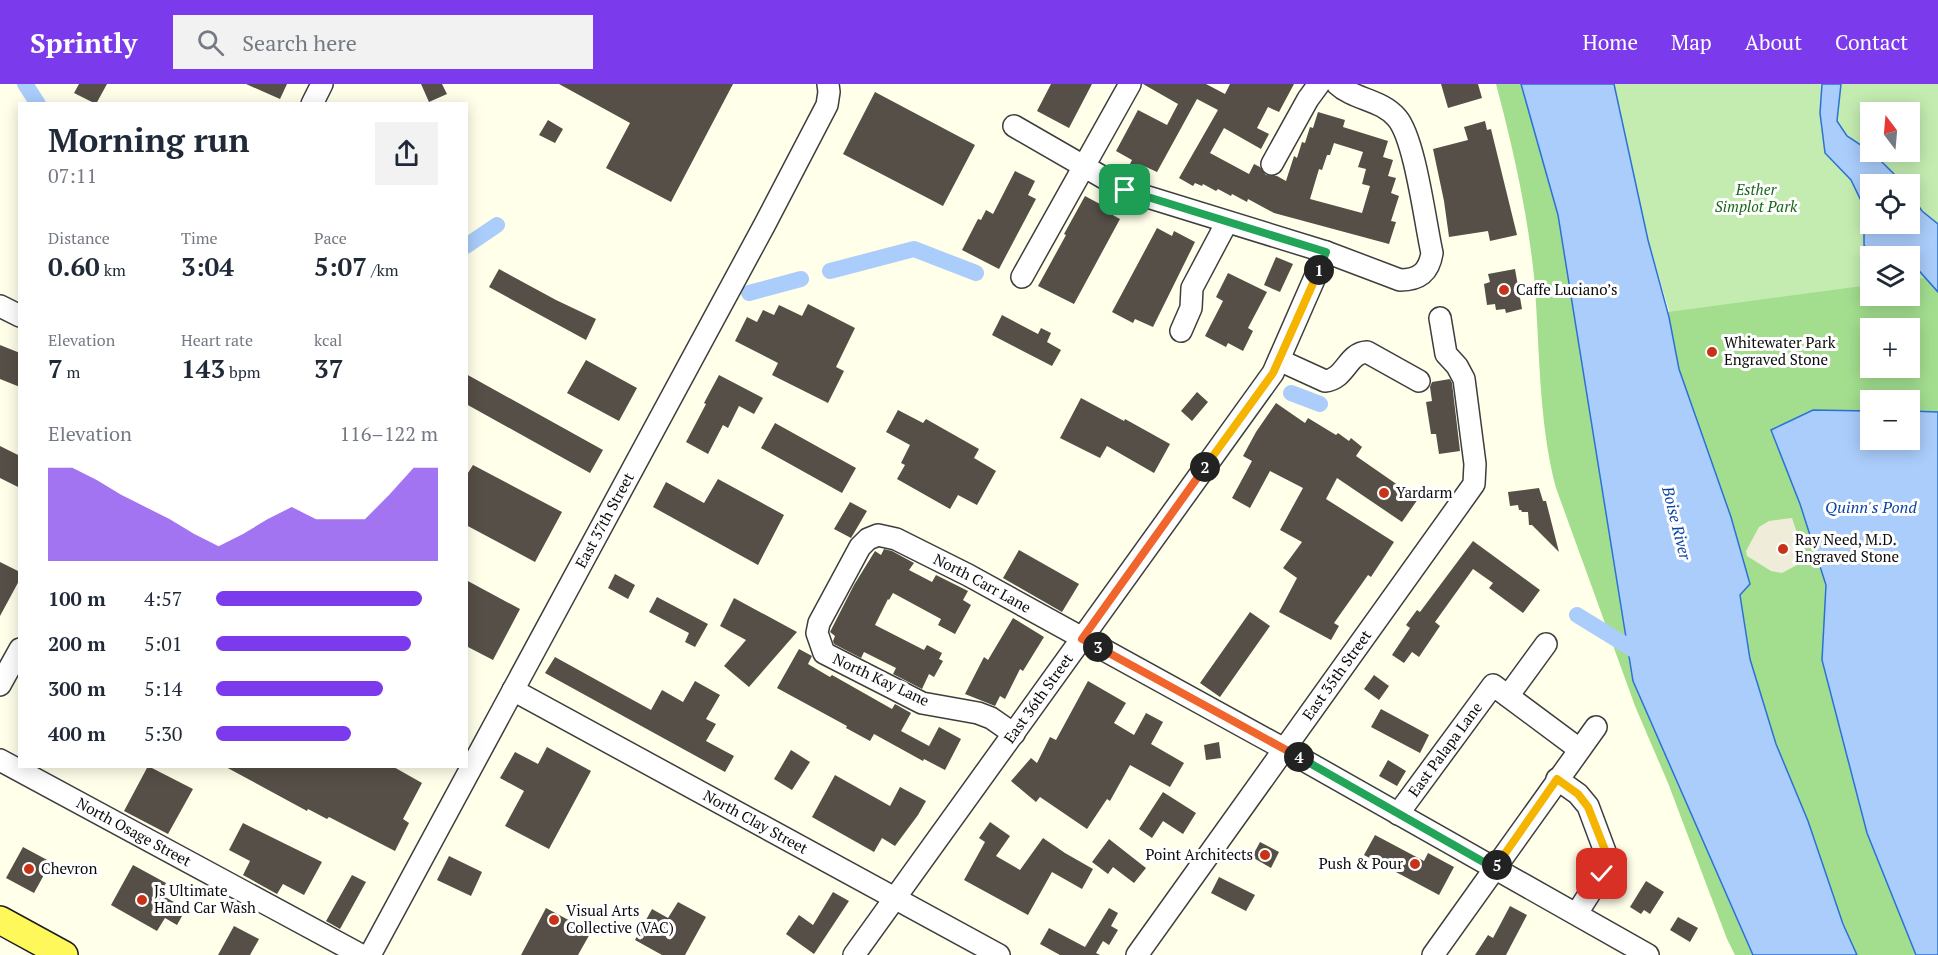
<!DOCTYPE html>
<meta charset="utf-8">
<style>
:root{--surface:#fff;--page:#f2f2f3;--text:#1f2937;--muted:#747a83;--accent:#7c3aed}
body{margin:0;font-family:"PT Serif",serif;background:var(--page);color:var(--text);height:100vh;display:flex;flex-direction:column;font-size:22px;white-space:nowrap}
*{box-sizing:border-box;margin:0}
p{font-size:20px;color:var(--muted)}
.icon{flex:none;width:33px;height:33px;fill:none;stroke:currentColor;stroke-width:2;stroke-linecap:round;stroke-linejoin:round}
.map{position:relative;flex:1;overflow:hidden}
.details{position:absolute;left:18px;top:18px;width:450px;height:666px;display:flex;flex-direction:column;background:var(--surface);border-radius:0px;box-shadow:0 3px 15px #0003}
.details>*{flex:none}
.needle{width:39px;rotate:344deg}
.fabs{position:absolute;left:1860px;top:18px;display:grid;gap:12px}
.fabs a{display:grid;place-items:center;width:60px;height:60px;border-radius:0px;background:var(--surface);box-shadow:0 3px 15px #0003;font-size:30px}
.pin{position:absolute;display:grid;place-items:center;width:51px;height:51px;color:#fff;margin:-26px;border-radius:12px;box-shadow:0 3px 9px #0006}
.km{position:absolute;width:30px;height:30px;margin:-15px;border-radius:50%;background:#222;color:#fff;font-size:16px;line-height:30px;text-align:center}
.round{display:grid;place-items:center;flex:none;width:63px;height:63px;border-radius:0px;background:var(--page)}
.head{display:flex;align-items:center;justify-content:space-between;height:102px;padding:0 30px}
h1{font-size:33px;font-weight:600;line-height:45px}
.metrics{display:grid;grid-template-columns:repeat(3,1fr);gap:9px;height:102px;padding:6px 30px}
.metrics div{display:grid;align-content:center}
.metrics b{font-size:26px;font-weight:600}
.metrics small{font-size:16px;font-weight:400}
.metrics p{font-size:16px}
.chart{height:168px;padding:12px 30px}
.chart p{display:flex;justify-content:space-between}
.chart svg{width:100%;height:108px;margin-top:6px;fill:var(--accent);opacity:.7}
ul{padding:0 30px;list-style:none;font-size:20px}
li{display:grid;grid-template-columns:96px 72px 1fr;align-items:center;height:45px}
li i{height:15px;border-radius:8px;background:var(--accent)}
header{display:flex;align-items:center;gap:36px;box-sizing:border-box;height:84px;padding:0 30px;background:var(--accent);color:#fff}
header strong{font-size:28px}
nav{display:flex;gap:33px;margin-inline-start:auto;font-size:21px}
.search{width:420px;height:54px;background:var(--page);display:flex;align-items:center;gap:15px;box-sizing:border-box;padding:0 21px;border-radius:0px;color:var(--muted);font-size:22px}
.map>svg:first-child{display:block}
</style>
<header>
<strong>Sprintly</strong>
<div class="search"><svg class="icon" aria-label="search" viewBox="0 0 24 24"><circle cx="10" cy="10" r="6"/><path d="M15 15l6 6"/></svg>Search here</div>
<nav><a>Home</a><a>Map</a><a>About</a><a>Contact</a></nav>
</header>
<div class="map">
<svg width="1938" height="871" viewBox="0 0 1938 871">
<rect width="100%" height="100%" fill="#ffffea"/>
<!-- green -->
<path fill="#c4ecb1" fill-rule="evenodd" d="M1614,0H1938V871H1857L1843,840L1808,737L1750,500L1648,156ZM1870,28H1910V68H1870ZM1870,100H1910V140H1870ZM1870,172H1910V212H1870ZM1870,244H1910V284H1870ZM1870,316H1910V356H1870Z"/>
<!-- forest -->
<path fill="#a3de8f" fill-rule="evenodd" d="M1496,0H1521L1558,131L1633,597L1753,871H1735L1727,855L1668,699L1635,622L1556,404C1538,336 1540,262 1534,192C1527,126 1513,64 1496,0Z
M1925,194L1938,208V328L1910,327V316H1870V327L1813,326L1771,346L1800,420L1826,501L1822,576L1867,749L1916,871H1857L1841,834L1808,737L1776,660L1750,575L1740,511L1750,500L1731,433L1679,285L1668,228L1870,201V212H1910V196ZM1870,244H1910V284H1870Z"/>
<!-- plaza -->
<path fill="#efedd9" d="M1792,434L1804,470L1795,473L1797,481L1782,489L1771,487L1747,472L1746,467L1759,443L1769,437Z"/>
<!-- water -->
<path fill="#aacdfb" stroke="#2b71d8" stroke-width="1.5" d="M1521,0H1614L1648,156L1669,233L1679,285L1731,433L1750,500L1740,511L1750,575L1776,660L1808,737L1843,840L1857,871H1753L1633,597L1558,131Z
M1822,0H1841L1837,37L1847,52L1873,69L1904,100H1870V140H1910V109L1922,127L1938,140V208L1913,180H1910V172H1871L1864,161V123L1851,96L1825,69L1820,29Z
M1813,326L1870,327V356H1910V327L1938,328V871H1916L1867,749L1822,576L1826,501L1800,420L1771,346Z"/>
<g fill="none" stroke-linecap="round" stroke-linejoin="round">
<!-- canal -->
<path stroke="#aacdfb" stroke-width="16" d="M25,0L38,20
M466,162L497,141
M830,187L914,165L976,189
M749,209L801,195
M1291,309L1320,320
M1577,531L1647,574"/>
</g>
<!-- building -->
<path fill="#554f47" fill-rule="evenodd" d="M79,0H107L96,20L74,9Z
M246,0H287L280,15Z
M421,0H442L447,10L429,18Z
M559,0H733L671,118L606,84L630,39Z
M1051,0H1092L1069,44L1037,27Z
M1143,0H1206L1225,10L1230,0H1294L1279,28L1268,23L1257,44L1269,50L1261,65L1224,44L1210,69L1249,90L1254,80L1260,83L1266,91L1277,92L1286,97L1294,72L1297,74L1302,58L1305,59L1310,43L1313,44L1318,28L1345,36L1343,43L1388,57L1383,73L1393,76L1388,92L1396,94L1391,109L1399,112L1391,137L1396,138L1389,160L1274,129L1248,115L1247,118L1232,110L1231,112L1218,105L1216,107L1203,100L1202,102L1195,99L1193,102L1179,94L1218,26L1197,15L1157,88L1144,82L1141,86L1130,80L1132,76L1116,67L1138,26L1167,41L1178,20ZM1334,59L1363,68L1358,83L1366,85L1362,100L1370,102L1362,129L1310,115L1319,85L1322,86L1327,71H1330Z
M1441,0H1478L1482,14L1448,24Z
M875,8L975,61L943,122L843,70Z
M548,36L563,45L555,59L539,51Z
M1485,37L1487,46L1491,45L1517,151L1490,157L1488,147L1449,153L1444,117L1433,65L1468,56L1464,43Z
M1015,87L1035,97L1028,111L1036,115L999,185L962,166L978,135L981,136L986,126L993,130Z
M1085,112L1111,126L1109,129L1120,135L1074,220L1038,202L1066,151L1064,150Z
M1157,144L1172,152L1174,147L1195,158L1153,243L1135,235L1133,239L1112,228Z
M1276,173L1293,180L1280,208L1264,201Z
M499,185L556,216L596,235L586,256L489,203Z
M1515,185L1522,225L1506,229L1505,225L1496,226L1495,220L1487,221L1484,200L1490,198L1488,190Z
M1228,189L1267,208L1248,244L1253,247L1243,267L1228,259L1226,263L1205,252L1223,217L1216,213Z
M808,220L855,244L836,283L844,287L828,319L772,291L778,279L735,257L747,233L757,238L763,226L774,231L779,221L802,232Z
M1002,231L1038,250L1041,244L1051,249L1047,258L1061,266L1052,282L992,251Z
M0,261L20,269V303L0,295Z
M586,276L637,304L619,337L567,309Z
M466,290L603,366L590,389L466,320Z
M719,291L763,314L754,330L739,322L728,344L723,341L708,370L686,358L706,320L704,319Z
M1450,295L1452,299L1460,367L1439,370L1436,350H1431L1426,318L1432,317L1430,303L1432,298Z
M1197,308L1208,318L1192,337L1181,327Z
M1081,314L1124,337L1125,335L1170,360L1154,389L1107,362L1100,374L1060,354Z
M1276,319L1305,339L1308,334L1336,351L1338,349L1349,357L1351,354L1362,363L1356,372L1418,415L1402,438L1337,394L1326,415L1394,458L1371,493L1368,491L1334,539L1339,542L1331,556L1279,528L1297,494L1283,484L1302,458L1280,446L1303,404L1270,387L1250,424L1232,414L1252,377L1243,372L1256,348Z
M898,326L923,339L926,335L979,365L974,374L996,387L977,421L958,411L950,425L897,395L905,381L901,379L910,361L886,348Z
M775,339L856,384L842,409L761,364Z
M0,362L20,372V404L0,394Z
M473,381L562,428L535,478L466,441V392Z
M718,395L784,431L758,481L653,423L666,398L704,419Z
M1539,404L1543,417H1546L1559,468L1532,441H1529L1528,428H1522L1521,426H1519L1518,421L1510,422L1508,408Z
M850,418L867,427L851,454L834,445Z
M1473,457L1540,506L1523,529L1489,504L1493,499L1473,485L1435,538L1440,542L1419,573L1412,568L1404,579L1392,571L1410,544L1406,541L1417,526L1420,528Z
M884,465L892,467L914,479L909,486L932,498L936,491L968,507L963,516L971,521L955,550L938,541L941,535L893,509L889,516L888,515L875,541L924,566L927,561L942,569L939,575L943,577L934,593L929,590L922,605L893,590L896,584L864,568L861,574L834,560L833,557L835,552L830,548L854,501L875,467L881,471Z
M1019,466L1079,500L1062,528L1003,494Z
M0,478L20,488V495L0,532Z
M615,490L635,501L628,515L608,504Z
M466,496L520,525L493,576L466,562Z
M657,513L708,540L695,563L685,558L689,549L649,528Z
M734,514L797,548L749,603L724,582L746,556L720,542Z
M1250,528L1270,542L1220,613L1200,599Z
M1013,534L1044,553L1023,587L1020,585L1005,615L1000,612L995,622L965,610L984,573L988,576Z
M799,565L812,572L808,580L830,593L832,591L892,625L895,620L911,629L901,647L929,662L939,643L961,655L945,686L924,675L923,677L874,650L870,657L846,644L847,642L777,604Z
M555,573L651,626L662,606L683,618L695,597L720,611L706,635L716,640L706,657L734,672L725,688L545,589Z
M1374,591L1389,602L1379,616L1364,605Z
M1088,597L1126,619L1114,639L1134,651L1146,629L1163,638L1151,660L1184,679L1170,703L1130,681L1110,717L1107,715L1087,745L1040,713L1036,718L1011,697L1031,674L1037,679L1050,653L1056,656Z
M1381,625L1429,651L1420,669L1371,643Z
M1219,658L1221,674L1206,676L1204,661Z
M547,663L591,687L549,765L505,742L524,707L500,694L515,668L538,680Z
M791,666L810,678L792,706L774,695Z
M1388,676L1406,687L1397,702L1379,692Z
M148,682L193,705L168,750L124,727Z
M224,682H392L422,699L403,735L409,739L395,767L329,733L327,735L308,725L307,727Z
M835,691L890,722L900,703L926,717L918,731L895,762L882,754L874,768L812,733Z
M1163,708L1196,729L1183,750L1163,737L1152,754L1139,745Z
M990,738L1010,752L996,772L1020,786L1043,754L1065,769L1093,785L1082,805L1052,788L1028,831L964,796L985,758L979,754Z
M243,739L322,778L304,811L283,800L277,810L243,791L250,777L229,766Z
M1375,751L1424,777L1428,769L1454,783L1439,811L1364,771Z
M1109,755L1146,784L1134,799L1113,783L1108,790L1092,778Z
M1260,758L1279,768L1271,784L1252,773Z
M23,763L51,778L34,809L6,794Z
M449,772L482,788L471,812L437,796Z
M133,781L166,799L160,810L186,825L177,841L165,834L157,847L111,821Z
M352,791L366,798L340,845L326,837Z
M1219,793L1255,811L1246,827L1211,809Z
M1646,797L1664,808L1650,830L1644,826L1641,830L1630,823Z
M833,808L849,817L814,870L786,850L799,831L813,841Z
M678,818L706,833L685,871H662L635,856L652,825L668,834Z
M1510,822L1527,831L1506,871H1475L1488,851L1493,854Z
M546,824L591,848L578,871H521Z
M1109,824L1118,829L1111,842L1118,846L1109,861L1103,857L1096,869L1100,871H1060L1040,860L1049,844L1085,863Z
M1678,833L1698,844L1690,858L1670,846Z
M234,842L259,855L250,871H218Z"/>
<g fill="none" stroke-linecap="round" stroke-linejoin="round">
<!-- minor casing -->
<g stroke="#3e3e3e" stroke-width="24">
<g id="minor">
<path d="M312,20L322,0"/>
<path d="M1014,42L1125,106L1326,168L1400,196C1419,196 1429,188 1432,169C1425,138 1415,55 1397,34C1381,15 1354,16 1337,0"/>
<path d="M1272,80L1308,15L1319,0"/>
<path d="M1022,193L1130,0"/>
<path d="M0,222L20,232"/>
<path d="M1181,247L1191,224L1192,204L1227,138"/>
<path d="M1279,276L1325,297C1346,295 1347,269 1367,268L1419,297"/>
<path d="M0,601L20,565"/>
<path id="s1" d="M513,606L999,871"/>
<path d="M1508,612L1546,560"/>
<path id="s2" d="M1014,650L991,634L978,629L922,619L824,569L817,549L819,539L860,463L868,455L878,451L896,455L968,491L1284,665L1648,871"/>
<path id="s3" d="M0,676L361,871"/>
<path d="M1557,695L1578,710L1588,722L1607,773L1602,790L1577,829"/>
<path id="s4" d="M1398,730L1493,601L1579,665"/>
<path id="s5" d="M370,871L765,140L827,21L829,8L828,0"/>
<path id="s6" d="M854,871L1273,289L1326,168"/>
<path id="s7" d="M1137,871L1474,400L1475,380L1464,295L1457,282L1446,270L1440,234"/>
<path d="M1433,871L1596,643"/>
</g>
</g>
<!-- major casing -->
<g stroke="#1c1c1c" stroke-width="30">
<path id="major" d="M0,836L64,871"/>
</g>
<!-- minor -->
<use href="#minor" stroke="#fff" stroke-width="21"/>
<!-- major -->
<use href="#major" stroke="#fff85a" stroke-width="27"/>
</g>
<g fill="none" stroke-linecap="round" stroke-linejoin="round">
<!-- split-1 casing -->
<g stroke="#fff" stroke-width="12">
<path id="split-1" d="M1125,106L1326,168L1319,186"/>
</g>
<!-- split-2 casing -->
<g stroke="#fff" stroke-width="12">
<path id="split-2" d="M1205,383L1273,289L1319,186"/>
</g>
<!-- split-3 casing -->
<g stroke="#fff" stroke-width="12">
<path id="split-3" d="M1098,563L1082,555L1205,383"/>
</g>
<!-- split-4 casing -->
<g stroke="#fff" stroke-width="12">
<path id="split-4" d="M1098,563L1299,673"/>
</g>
<!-- split-5 casing -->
<g stroke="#fff" stroke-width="12">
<path id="split-5" d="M1299,673L1494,784L1497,781"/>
</g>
<!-- split-6 casing -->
<g stroke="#fff" stroke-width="12">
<path id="split-6" d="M1497,781L1557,695L1578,710L1588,723L1605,766L1606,778L1602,790"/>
</g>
<!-- split-1 -->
<use href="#split-1" stroke="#22a559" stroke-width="8"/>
<!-- split-2 -->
<use href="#split-2" stroke="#f5b400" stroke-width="8"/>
<!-- split-3 -->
<use href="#split-3" stroke="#f0652b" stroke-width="8"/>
<!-- split-4 -->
<use href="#split-4" stroke="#f0652b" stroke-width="8"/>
<!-- split-5 -->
<use href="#split-5" stroke="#22a559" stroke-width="8"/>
<!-- split-6 -->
<use href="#split-6" stroke="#f5b400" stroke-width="8"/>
</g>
<!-- markers -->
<g fill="#c63319" stroke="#fff" stroke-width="2">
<circle cx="1504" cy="206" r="6"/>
<circle cx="1712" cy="268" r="6"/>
<circle cx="1384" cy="409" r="6"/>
<circle cx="1783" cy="465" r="6"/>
<circle cx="1265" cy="771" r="6"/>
<circle cx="1415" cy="780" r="6"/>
<circle cx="29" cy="785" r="6"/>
<circle cx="142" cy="816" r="6"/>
<circle cx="554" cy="836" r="6"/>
</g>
<g text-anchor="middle" stroke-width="6" stroke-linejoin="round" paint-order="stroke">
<!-- park labels -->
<g font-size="15" font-style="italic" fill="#186717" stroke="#fff">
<text x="1756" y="111">Esther<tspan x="1756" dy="17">Simplot Park</tspan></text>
</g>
<!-- poi labels -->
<g font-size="15" fill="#0b0b0b" stroke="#fff" text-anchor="start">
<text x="1516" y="211">Caffe Luciano’s</text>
<text x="1724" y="264">Whitewater Park<tspan x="1724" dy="17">Engraved Stone</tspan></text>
<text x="1396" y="414">Yardarm</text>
<text x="1795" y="461">Ray Need, M.D.<tspan x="1795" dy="17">Engraved Stone</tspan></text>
<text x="1253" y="776" text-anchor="end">Point Architects</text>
<text x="1403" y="785" text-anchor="end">Push &amp; Pour</text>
<text x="41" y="790">Chevron</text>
<text x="154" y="812">Js Ultimate<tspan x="154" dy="17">Hand Car Wash</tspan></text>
<text x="566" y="832">Visual Arts<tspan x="566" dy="17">Collective (VAC)</tspan></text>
</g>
<!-- street labels -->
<g font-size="15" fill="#0b0b0b" stroke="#fff">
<text dy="5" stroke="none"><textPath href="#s5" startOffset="494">East 37th Street</textPath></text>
<text dy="5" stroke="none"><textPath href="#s2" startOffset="464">North Carr Lane</textPath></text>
<text dy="5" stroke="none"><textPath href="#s7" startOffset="344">East 35th Street</textPath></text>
<text transform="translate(881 596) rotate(25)" y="5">North Kay Lane</text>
<text dy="5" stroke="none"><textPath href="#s6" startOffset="316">East 36th Street</textPath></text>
<text dy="5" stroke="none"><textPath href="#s4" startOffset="80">East Palapa Lane</textPath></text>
<text dy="5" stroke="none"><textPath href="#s1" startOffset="276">North Clay Street</textPath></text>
<text dy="5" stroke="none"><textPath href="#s3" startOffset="152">North Osage Street</textPath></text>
</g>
<!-- water labels -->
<g font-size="16" font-style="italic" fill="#0c44a6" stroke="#fff">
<text x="1871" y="429">Quinn's Pond</text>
<text transform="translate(1677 439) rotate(76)" y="6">Boise River</text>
</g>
</g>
</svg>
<div class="fabs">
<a><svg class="needle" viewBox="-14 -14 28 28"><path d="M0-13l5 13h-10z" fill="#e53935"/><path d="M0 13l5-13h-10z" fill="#747a83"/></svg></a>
<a><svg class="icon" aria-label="locate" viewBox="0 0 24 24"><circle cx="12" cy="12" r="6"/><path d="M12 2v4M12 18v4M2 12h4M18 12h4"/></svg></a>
<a><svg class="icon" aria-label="layers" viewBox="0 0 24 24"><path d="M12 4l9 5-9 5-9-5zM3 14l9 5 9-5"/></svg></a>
<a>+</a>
<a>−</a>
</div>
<div class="pin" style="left:1125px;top:106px;background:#1e9e55"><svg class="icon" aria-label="arrive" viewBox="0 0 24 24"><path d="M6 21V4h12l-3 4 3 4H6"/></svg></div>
<div class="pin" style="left:1602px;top:790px;background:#d93025"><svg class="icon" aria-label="check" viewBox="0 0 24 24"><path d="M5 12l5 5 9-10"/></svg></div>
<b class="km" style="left:1319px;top:186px">1</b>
<b class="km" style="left:1205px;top:383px">2</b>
<b class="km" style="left:1098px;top:563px">3</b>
<b class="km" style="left:1299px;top:673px">4</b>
<b class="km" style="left:1497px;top:781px">5</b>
<section class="details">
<div class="head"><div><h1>Morning run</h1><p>07:11</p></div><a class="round"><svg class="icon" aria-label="share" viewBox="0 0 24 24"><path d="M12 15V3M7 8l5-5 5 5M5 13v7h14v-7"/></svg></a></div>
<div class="metrics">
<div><p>Distance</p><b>0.60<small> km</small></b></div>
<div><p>Time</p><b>3:04</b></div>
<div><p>Pace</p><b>5:07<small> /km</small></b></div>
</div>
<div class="metrics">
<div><p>Elevation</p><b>7<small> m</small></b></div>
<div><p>Heart rate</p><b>143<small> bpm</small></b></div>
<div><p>kcal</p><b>37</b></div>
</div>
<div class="chart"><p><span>Elevation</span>116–122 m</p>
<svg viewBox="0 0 160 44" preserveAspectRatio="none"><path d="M0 44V6L10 6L20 11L30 17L40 22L50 27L60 33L70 38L80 33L90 27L100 22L110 27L120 27L130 27L140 17L150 6L160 6V44z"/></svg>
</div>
<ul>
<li><b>100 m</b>4:57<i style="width:93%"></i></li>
<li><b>200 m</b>5:01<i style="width:88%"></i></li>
<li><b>300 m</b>5:14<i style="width:75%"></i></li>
<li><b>400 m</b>5:30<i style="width:61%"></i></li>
</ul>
</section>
</div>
